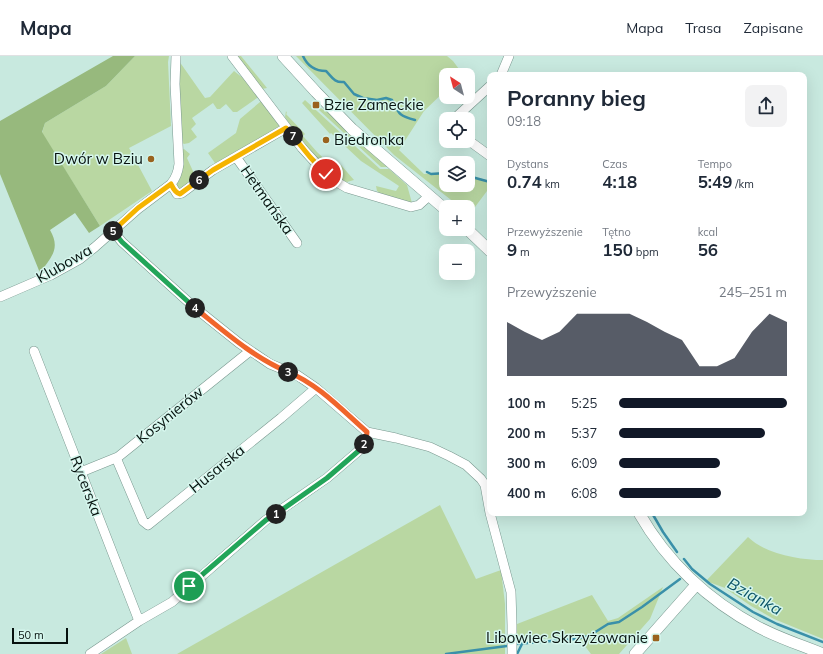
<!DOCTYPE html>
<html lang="pl">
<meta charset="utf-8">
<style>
:root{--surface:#fff;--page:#f2f2f3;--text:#1f2937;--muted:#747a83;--line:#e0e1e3;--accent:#111827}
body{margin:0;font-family:Mulish,sans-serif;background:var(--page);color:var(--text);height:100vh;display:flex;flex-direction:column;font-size:15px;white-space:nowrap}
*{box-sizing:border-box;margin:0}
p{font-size:13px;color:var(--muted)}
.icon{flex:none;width:22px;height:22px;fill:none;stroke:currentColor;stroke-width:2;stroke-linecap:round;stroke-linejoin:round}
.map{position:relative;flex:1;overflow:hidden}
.panel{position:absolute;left:487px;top:16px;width:320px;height:444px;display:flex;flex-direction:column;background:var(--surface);border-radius:8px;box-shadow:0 4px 16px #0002}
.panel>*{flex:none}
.needle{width:26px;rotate:324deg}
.buttons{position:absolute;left:439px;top:12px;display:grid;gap:8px}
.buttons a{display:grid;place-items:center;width:36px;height:36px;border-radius:8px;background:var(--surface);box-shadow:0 4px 16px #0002;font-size:20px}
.scale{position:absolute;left:12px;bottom:10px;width:56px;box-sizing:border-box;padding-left:4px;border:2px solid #06110e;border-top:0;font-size:11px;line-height:14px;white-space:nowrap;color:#06110e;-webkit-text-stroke:3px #d5f6ed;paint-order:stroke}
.pin{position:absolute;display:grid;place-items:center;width:34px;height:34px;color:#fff;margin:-17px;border:2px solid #fff;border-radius:50%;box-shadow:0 1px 4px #0007}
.km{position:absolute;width:20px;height:20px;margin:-10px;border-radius:50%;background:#222;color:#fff;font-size:11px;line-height:20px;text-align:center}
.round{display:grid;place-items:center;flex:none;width:42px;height:42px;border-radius:8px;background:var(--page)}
.summary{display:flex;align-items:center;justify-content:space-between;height:68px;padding:0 20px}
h1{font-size:22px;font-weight:700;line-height:30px}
.metrics{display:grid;grid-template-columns:repeat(3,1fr);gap:6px;height:68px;padding:4px 20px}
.metrics div{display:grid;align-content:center}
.metrics b{font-size:17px;font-weight:700}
.metrics small{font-size:11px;font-weight:400}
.metrics p{font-size:11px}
.chart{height:112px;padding:8px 20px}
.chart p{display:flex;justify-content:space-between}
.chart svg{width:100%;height:72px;margin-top:4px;fill:var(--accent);opacity:.7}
ul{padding:0 20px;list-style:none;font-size:13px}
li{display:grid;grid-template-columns:64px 48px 1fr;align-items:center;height:30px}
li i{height:10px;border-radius:5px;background:var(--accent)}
header{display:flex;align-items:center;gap:24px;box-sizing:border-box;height:56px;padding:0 20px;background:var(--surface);border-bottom:1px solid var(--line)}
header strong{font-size:19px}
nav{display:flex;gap:22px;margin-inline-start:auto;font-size:14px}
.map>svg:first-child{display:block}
</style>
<header>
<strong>Mapa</strong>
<nav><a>Mapa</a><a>Trasa</a><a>Zapisane</a></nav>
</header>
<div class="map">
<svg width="823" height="598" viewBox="0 0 823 598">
<rect width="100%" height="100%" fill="#c8e9df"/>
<!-- green -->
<path fill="#b9d7a2" d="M135,0H169L168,6L171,70L129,92L152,135L100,170L42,77L45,67L106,30Z
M236,0H241L267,32L262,33Z
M296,0H447L453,5L462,17L461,19H446V34L424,55L399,94L424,118L446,116V129H468V119L490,125V131L469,159L468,151H460L394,99Z
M179,5L205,42L210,41L234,15L248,26L257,39V42L237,56H233L226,48L220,53H217L213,47L192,62L196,68L191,73L197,81L189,87L184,88L181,86L179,45Z
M305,44L380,113H389L407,129L412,147L386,141L377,135L376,130L396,135L399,130L361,105L331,77L330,78L302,47Z
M260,46H263L279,69V73L217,110L208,97L236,77L240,63Z
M319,51L332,59L389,111H381L319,54Z
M286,55L287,57L286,58L305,78L303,80L317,96L336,114L341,109L354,124L347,126L341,125L328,116L295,77L285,61Z
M184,93L190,98L187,102L197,124L181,136L176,129C184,118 183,107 182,94Z
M440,449L476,523L501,514L505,548V598H177Z
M748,481C765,498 800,504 823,504V583L774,563L751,550L725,532L706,525Z
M663,531L650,563L619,598H591L577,580L517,585V568L592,539L608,565L618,562Z
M126,582L132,598H101Z"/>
<!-- forest -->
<path fill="#97b97d" d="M113,0H135L106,30L45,67L42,76L100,170L89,177L75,157L50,174C61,193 51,201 40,217L0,118V65Z"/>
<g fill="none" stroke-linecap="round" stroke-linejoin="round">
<!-- stream -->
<path stroke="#3a90a9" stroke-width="2.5" d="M303,0C307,9 315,15 326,15C332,21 334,27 344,26L354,38L363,42L377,44L386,42L392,44C399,58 399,60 415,64
M427,116L431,118L446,117
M468,120L490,126
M652,457L663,476L677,496
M684,503L692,513L710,528L753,556L777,568L823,586
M516,588L576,583L589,580L608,568L619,566L642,551L680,523
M446,598L507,590
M517,598L522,588"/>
<!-- minor casing -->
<g stroke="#79988f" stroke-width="10">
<path id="minor" d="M232,0L302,92L326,118L335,125L347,132L411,151L419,149L429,140
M501,19L509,0
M454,63L490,30
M468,84L490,100
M236,101L297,187
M171,128L177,138L182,137L213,114L286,72
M113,175L122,186L194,251L239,287L270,308L297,319L316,332L367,376L396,382L430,391L449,400L466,409L481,423L485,429L490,457
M0,241L51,219L80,203L95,191L138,153L171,128C176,122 178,117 179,108L175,28L176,0
M34,295L139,565
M250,295L118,401L117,404L143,465L148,469L281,362L316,332
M81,416L118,401
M490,457L511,536L512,569V598
M90,598L139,565L172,546L266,464L327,422L362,392L366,385L367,376"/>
</g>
<!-- tertiary casing -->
<g stroke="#79988f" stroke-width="12">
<path id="tertiary" d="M283,0L316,36L352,73L446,154
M467,173L490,195
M639,457C667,506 709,545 758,571C779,582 801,589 823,598
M635,598L696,529"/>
</g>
<!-- minor -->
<use href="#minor" stroke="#fff" stroke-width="9"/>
<!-- tertiary -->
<use href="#tertiary" stroke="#fff" stroke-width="11"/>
</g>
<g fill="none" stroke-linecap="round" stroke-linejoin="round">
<!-- split-1 casing -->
<g stroke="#fff" stroke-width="8">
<path id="split-1" d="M189,530L266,464L276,458"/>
</g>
<!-- split-2 casing -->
<g stroke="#fff" stroke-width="8">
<path id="split-2" d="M276,458L327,422L362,392L364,388"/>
</g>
<!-- split-3 casing -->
<g stroke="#fff" stroke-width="8">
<path id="split-3" d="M288,316C318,328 343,355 367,376L366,385L364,388"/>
</g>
<!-- split-4 casing -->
<g stroke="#fff" stroke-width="8">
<path id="split-4" d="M195,252C225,276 253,301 288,316"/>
</g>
<!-- split-5 casing -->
<g stroke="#fff" stroke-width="8">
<path id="split-5" d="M113,175L122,186L195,252"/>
</g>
<!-- split-6 casing -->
<g stroke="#fff" stroke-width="8">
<path id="split-6" d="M113,175L138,152L171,128C173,132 175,137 180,138L199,124"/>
</g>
<!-- split-7 casing -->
<g stroke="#fff" stroke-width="8">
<path id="split-7" d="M199,124L213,114L286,72L293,80"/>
</g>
<!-- split-8 casing -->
<g stroke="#fff" stroke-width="8">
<path id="split-8" d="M293,80L310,101L326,118"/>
</g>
<!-- split-1 -->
<use href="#split-1" stroke="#22a559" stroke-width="5"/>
<!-- split-2 -->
<use href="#split-2" stroke="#22a559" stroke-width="5"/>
<!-- split-3 -->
<use href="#split-3" stroke="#f0652b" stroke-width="5"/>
<!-- split-4 -->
<use href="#split-4" stroke="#f0652b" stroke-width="5"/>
<!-- split-5 -->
<use href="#split-5" stroke="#22a559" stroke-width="5"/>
<!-- split-6 -->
<use href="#split-6" stroke="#f5b400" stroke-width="5"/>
<!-- split-7 -->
<use href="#split-7" stroke="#f5b400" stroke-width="5"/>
<!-- split-8 -->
<use href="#split-8" stroke="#f5b400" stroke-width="5"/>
</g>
<!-- markers -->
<g fill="#9a621e" stroke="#d5f6ed" stroke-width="1.5">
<rect x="312" y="45" width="8" height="8" rx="2"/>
<circle cx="326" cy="84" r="4"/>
<circle cx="151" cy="103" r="4"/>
<rect x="652" y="578" width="8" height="8" rx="2"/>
</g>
<g text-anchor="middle" stroke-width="3" stroke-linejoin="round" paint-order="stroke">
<!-- poi labels -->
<g font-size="15" fill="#06110e" stroke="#d5f6ed" text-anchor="start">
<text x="324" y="54">Bzie Zameckie</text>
<text x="334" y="89">Biedronka</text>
<text x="143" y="108" text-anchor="end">Dwór w Bziu</text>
<text x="648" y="587" text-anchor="end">Libowiec Skrzyżowanie</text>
</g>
<!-- street labels -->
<g font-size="15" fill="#06110e" stroke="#d5f6ed">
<text transform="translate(267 144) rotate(55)" y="5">Hetmańska</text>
<text transform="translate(64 208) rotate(-30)" y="5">Klubowa</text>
<text transform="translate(170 359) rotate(-39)" y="5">Kosynierów</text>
<text transform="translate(217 413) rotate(-39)" y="5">Husarska</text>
<text transform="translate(86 430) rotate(69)" y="5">Rycerska</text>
</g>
<!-- water labels -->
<g font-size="16" font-style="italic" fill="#0c5567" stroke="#d5f6ed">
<text transform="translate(755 540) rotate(29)" y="6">Bzianka</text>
</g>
</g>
</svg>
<div class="buttons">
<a><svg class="needle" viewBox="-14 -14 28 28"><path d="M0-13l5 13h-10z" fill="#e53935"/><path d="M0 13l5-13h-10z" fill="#747a83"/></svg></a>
<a><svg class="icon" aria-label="locate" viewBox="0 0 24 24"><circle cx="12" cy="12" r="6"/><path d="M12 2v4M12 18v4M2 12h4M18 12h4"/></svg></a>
<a><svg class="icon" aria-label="layers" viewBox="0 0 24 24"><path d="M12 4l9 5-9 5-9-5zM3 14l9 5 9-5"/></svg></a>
<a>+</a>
<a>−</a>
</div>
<div class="scale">50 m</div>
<div class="pin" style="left:189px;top:530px;background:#1e9e55"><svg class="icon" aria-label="arrive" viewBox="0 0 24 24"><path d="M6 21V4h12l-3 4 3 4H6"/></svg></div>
<div class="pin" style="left:326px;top:118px;background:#d93025"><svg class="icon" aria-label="check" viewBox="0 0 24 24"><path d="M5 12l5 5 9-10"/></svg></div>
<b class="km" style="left:276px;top:458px">1</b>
<b class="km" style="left:364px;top:388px">2</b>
<b class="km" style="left:288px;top:316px">3</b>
<b class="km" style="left:195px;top:252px">4</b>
<b class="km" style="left:113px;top:175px">5</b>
<b class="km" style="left:199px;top:124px">6</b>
<b class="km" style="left:293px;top:80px">7</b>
<section class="panel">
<div class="summary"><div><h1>Poranny bieg</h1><p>09:18</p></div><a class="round"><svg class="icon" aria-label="share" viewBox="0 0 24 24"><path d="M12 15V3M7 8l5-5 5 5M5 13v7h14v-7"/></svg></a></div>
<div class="metrics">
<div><p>Dystans</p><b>0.74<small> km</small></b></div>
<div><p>Czas</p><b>4:18</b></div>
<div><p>Tempo</p><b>5:49<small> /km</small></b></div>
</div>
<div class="metrics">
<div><p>Przewyższenie</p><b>9<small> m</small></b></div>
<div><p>Tętno</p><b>150<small> bpm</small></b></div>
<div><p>kcal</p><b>56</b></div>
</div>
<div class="chart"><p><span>Przewyższenie</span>245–251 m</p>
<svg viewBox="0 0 160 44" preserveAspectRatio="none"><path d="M0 44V11L10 17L20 22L30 17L40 6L50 6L60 6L70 6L80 11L90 17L100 22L110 38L120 38L130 33L140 17L150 6L160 11V44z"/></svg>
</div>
<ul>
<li><b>100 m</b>5:25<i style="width:100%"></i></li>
<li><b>200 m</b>5:37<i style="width:87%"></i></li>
<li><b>300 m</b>6:09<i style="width:60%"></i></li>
<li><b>400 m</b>6:08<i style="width:61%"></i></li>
</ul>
</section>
</div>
